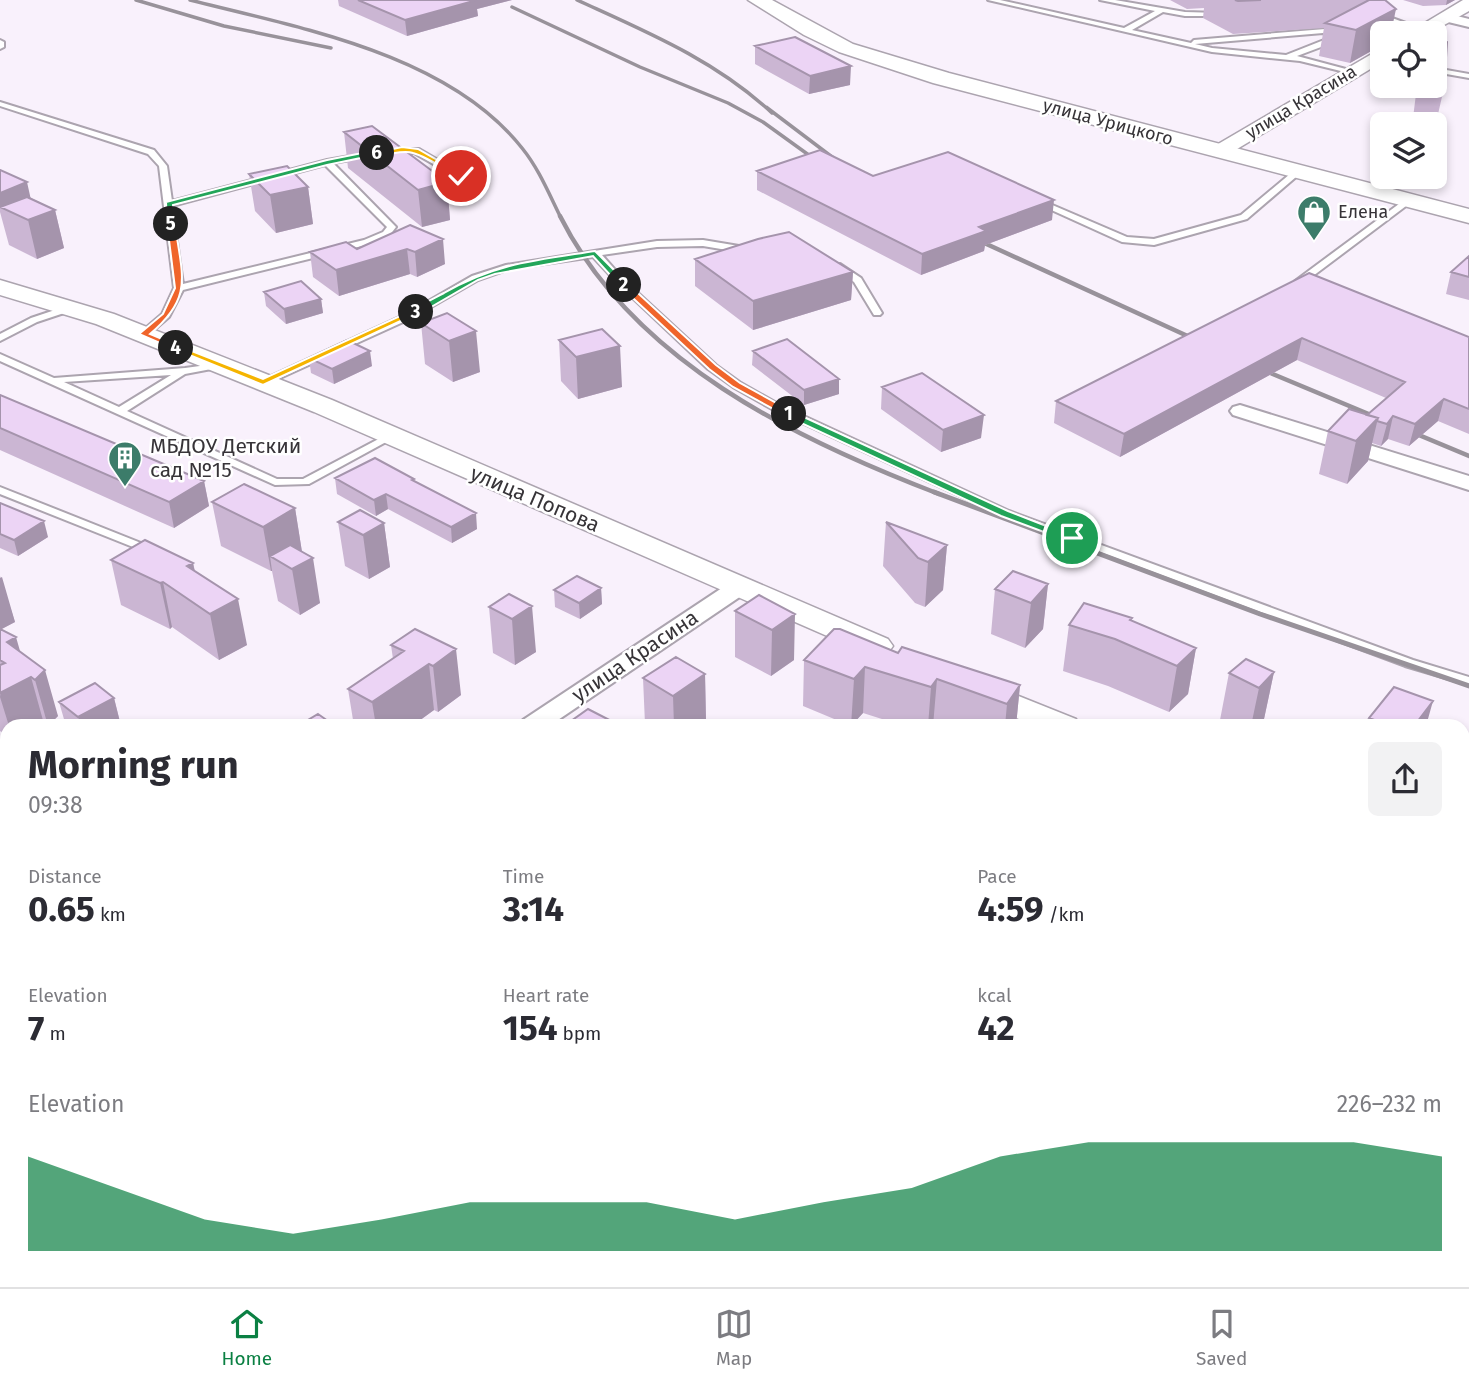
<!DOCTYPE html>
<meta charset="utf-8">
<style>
:root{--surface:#fff;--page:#f2f2f3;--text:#2b2b33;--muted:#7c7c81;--line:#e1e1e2;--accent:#0b8043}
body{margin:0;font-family:"Fira Sans",sans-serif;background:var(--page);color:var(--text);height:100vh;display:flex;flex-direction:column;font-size:26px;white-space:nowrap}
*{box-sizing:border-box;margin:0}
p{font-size:23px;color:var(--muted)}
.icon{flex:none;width:38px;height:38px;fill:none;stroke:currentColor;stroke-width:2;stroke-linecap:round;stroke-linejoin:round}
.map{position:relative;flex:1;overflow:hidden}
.panel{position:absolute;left:0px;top:719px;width:1470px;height:569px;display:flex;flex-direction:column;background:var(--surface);border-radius:21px 21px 0 0;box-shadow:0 4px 10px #0003}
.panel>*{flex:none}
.buttons{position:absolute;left:1370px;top:21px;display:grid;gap:14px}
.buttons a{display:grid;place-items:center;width:77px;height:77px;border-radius:10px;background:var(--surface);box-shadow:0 4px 10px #0003;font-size:35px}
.pin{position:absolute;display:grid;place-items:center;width:60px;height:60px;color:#fff;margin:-30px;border:4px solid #fff;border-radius:50%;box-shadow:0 2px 7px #0007}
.km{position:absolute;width:35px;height:35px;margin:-18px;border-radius:50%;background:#222;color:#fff;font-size:19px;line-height:35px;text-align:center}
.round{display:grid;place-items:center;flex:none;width:74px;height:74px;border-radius:10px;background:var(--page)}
.overview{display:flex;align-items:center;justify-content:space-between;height:119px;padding:0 28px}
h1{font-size:38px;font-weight:700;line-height:52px}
.figures{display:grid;grid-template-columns:repeat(3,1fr);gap:10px;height:119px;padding:7px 28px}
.figures div{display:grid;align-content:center}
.figures b{font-size:35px;font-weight:700}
.figures small{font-size:19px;font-weight:400}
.figures p{font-size:19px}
.chart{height:196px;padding:14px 28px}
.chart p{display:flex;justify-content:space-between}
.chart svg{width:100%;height:126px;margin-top:7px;fill:var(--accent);opacity:.7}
.menu{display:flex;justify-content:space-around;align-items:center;height:98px;border-top:2px solid var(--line);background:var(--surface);font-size:19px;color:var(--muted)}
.menu a{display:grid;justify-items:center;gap:4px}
.menu .current{color:var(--accent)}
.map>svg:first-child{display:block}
</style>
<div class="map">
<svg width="1469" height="1287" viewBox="0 0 1469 1287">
<rect width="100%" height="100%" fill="#f9f1fc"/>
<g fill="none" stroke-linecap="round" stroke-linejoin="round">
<!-- service casing -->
<g stroke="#aca4af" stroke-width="4">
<path id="service" d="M988,0H1000L1124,28L1155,11L1100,0H1115L1185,12L1219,13L1220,14L1217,16H1185L1163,12L1132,30L1191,43L1194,40L1325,29L1337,37V41L1297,56L1357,72L1353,74L1300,61L1212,52ZM1323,33L1329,38L1286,55L1212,48L1195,44Z
M1377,14H1381L1425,30L1419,31L1377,16Z
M0,40L4,42V47L0,49Z
M1435,68L1469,74V78L1435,72Z
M0,102L154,150L167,166L172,201L327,160L367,153V157L333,163L396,227L389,236L370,244L183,290L169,317L147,336H141V332L162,314L174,288L159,166L148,154L0,106ZM325,165L387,227L383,232L364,240L183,284L172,206Z
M385,149H419L465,176L458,178L414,153H385Z
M1296,169L1303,171L1247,219L1154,245L1122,242L1036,203L1043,201L1127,237L1154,239L1241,215Z
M1407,198L1414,200L1301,285H1295V281Z
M703,240L745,247L749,250L745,253L703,246L657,247L602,255L625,281L716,365L741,383L780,405L1009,511L1413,660L1469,677V685L1405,666L1001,515L772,409L733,387L708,369L619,285L593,257L510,269L478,280L412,318L267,384L263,385L258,382L406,314L472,276L506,265L657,241Z
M840,264L861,278L882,313L880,315H874L854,282L837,269L835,267Z
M73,304L78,307L76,309L37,322L0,341V334L31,318Z
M0,354L54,378L185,368L222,363V367L185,374L127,411L277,479H303L388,434L392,433L397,436L309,484L275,485L0,361ZM171,375L119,407L64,382Z
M0,487L141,543L143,545L141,547H133L0,494Z"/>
</g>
<!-- minor casing -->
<g stroke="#aca4af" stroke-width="4">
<path id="minor" d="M1445,13L1469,19V27L1440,20L1438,17Z
M1240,405L1469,476V490L1233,415L1230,411L1233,407Z
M739,580L747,582L751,587L747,592L549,726H519L523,720L731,582Z
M0,887L7,889V909L0,907Z
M7,1075V1102L0,1105V1078Z
M1463,1233L1469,1235V1266L1463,1264Z
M515,1281H556L559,1287H518Z"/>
</g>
<!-- tertiary casing -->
<g stroke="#aca4af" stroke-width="3">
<path id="tertiary" d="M1463,0H1469V11L1430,33H1408Z
M1382,48V62L1227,155H1213L1210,151L1213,147Z
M0,280L114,314L332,400L888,639L893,646L888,653L877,656L866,653L314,412L96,324L0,295Z
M979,680L1076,719L1081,726H1035L968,697L963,690L968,683Z
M1463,884L1469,886V913L1463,911Z"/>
</g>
<!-- secondary casing -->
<g stroke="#aca4af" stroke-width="3">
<path id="secondary" d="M748,0H772L853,44L949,73L1469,209V223L933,83L839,52L804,35Z"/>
</g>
<!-- service -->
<use href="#service" fill="#fff" fill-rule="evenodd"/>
<!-- minor -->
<use href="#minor" fill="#fff" fill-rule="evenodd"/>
<!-- tertiary -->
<use href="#tertiary" fill="#fff" fill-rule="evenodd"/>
<!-- secondary -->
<use href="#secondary" fill="#fff" fill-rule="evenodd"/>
<!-- rail-far2 -->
<path stroke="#98929a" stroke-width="3.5" d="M136,0L224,26L331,48
M190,0C300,28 448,54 522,148C539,169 549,194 561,218
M577,0C647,32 715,60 772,113
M512,7L640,67L728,103L763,122L824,166
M766,107L844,166"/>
<!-- rail-far1 -->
<path stroke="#98929a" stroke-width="4.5" d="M560,216C633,361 795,439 939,494
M969,236L1205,344
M1256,367L1469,456"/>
<!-- rail -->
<path stroke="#98929a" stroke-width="5" d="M934,492L1260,614L1469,686"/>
</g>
<!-- wall -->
<path fill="#cbb6d3" d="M338,0H512L477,9L478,16L407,36L339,6Z
M1170,0H1385L1382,45L1350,63L1319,56L1324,28L1233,34L1203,18L1204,8L1187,9Z
M1403,0H1455L1446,5L1423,6Z
M755,46L850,85L809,94L755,64Z
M1417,86H1435L1444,88L1436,123L1413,118Z
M344,132L447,182L450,220L422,227L348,168Z
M0,170L31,198L55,210L64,248L37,259L9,245L0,212Z
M757,171L873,176L1052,220L985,245L984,251L921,275L757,190Z
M249,174L308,187L313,224L276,233L255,211Z
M410,225L445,264L417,277L410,274L339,296L313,277L310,252L357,249Z
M1469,256V300L1446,294L1451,272Z
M695,259L853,272L851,300L753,330L695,286Z
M1309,273L1469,337V434L1438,421L1409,446L1388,439L1381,446L1372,443L1368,461L1347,484L1319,474L1328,431L1367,415L1386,398L1297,360L1120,457L1054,423L1056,401Z
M264,292L321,299L323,313L286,324L266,306Z
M447,313L480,372L453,382L425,364L421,323Z
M559,340L622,387L578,399L561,381Z
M753,351L839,394L804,405L752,365Z
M309,358L372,366L334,384L311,373Z
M882,387L981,438L941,452L881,409Z
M0,395L204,481L209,506L174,528L0,450Z
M335,478L415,482L477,529L452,543L388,509L376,516L337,494Z
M212,502L295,508L302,552L320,603L300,615L278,601L272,571H271L221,546Z
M0,503L48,537L18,556L0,548Z
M338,522L384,523L390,567L369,579L345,566Z
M886,522L947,545L943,590L925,607L915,603L883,566Z
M111,560L193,563L195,571L247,645L219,660L172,627L170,629L121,605Z
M0,576L15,622L1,629L20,651L58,716L48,726L44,724L39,726H7V736L0,731Z
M1048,584L1043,629L1025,648L991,634L995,589Z
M601,588L602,604L580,619L555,607L554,590Z
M509,594L536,652L515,665L493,653L489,607Z
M759,595L794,660L771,676L735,657V611Z
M1132,618L1131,621L1196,648L1188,694L1169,712L1108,686L1063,671L1069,625Z
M415,629L461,695L438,712L434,710L412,726H354L348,689L393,659L391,645Z
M898,653L1020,685L1016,726H904L863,713L851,726L803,706L804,660Z
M1274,672L1264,719L1257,726H1233L1220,720L1229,673Z
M705,674L706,721L698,726H648L645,724L643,678Z
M114,698L121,726H66L59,702Z
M1369,718L1426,726H1367Z
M1469,951V974L1463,971Z
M1469,1109V1192L1463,1189V1119Z
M249,1281H333L334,1287H251Z
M955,1281H1012L1011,1287H954Z
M1384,1281H1429L1425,1287H1394Z"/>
<!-- shaded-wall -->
<path fill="#a594ac" d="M467,0H512L477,9L478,16L407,36L405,20Z
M1447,0H1455L1446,5Z
M1396,9L1391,33H1382V45L1350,63L1356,30Z
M851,66L850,85L809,94L810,76Z
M27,182L31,200L0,207V193Z
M447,182L450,220L422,227L418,190Z
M308,187L313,224L276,233L270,195Z
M1054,200L1052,220L985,245L984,251L921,275L922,254L979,227Z
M55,210L64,248L37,259L28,220Z
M443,239L445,264L417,277L415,252Z
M407,249L410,274L339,296L336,270Z
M853,272L851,300L753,330V301Z
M321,299L323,313L286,324L284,309Z
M476,331L480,372L453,382L449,341Z
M1302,338L1297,360L1120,457L1124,434Z
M620,346L622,387L578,399L576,357Z
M370,351L372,366L334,384L332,369Z
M839,379V394L804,405V390Z
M1444,399L1438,421L1409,446L1415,424Z
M984,415L981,438L941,452L943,430Z
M1393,416L1388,439L1381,446L1387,424Z
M1378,418L1368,461L1347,484L1356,441Z
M204,481L209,506L174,528L169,502Z
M386,494L388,509L376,516L374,500Z
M295,508L302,552L270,556L272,571H271L263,527Z
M476,513L477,529L452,543L451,527Z
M44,521L48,537L18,556L14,540Z
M384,523L390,567L369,579L363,535Z
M947,545L943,590L925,607L928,562Z
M313,558L320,603L300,615L292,569Z
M193,563L202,608L187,566Z
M2,577L15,622L0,630V578Z
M163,582L172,627L170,629L160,583Z
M1048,584L1043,629L1025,648L1031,603Z
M601,588L602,604L580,619L579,603Z
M238,599L247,645L219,660L210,614Z
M532,606L536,652L515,665L512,619Z
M795,614L794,660L771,676L772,630Z
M16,637L28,679L31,677L44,724L39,726H9L0,697L7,642Z
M1196,648L1188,694L1169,712L1177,666Z
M456,649L461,695L438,712L433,666Z
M429,664L434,710L412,726H376L372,702Z
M865,667L863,713L851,726L854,679Z
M45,670L58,716L48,726L35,680Z
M1274,672L1264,719L1257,726H1251L1259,688Z
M705,674L706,721L698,726H674L673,696Z
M937,679L933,726H928L931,687Z
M1020,685L1016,726H1005L1007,704Z
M114,698L121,726H81L78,717Z
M1433,701L1426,726H1414Z
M1469,764V772L1463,792V773Z
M0,1248L4,1259L0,1262Z
M292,1281H333L334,1287H285Z
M992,1281H1012L1011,1287H991Z
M1422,1281H1429L1425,1287H1420Z"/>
<!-- building -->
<path fill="#ecd4f5" stroke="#a594ac" stroke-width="2" d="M358,0H477L405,20Z
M1235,0H1261L1238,1Z
M1369,0H1385L1396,9L1356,30L1325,23Z
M795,37L851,66L810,76L755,46Z
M1435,40L1447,42L1444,88L1434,86Z
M372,126L447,182L418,190L344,132Z
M820,150L873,176L948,152L1054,200L979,227L986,231L922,254L757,171Z
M287,166L308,187L270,195L249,174Z
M0,170L27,182L0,193Z
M27,197L55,210L28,220L0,207Z
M410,225L443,239L415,252L407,249L336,270L310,252L346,242L357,249Z
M789,232L853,272L753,301L695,259L758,239Z
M1469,256V277L1451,272Z
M1309,273L1469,337V409L1444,399L1415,424L1393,416L1387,424L1377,421L1378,418L1367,415L1405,382L1302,338L1124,434L1056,401Z
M301,281L321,299L284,309L264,292Z
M447,313L476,331L449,341L421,323Z
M602,329L620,346L576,357L559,340Z
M787,339L839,379L804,390L753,351Z
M347,340L370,351L332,369L309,358Z
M922,373L984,415L943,430L882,387Z
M0,395L204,481L169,502L0,428Z
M1349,409L1378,418L1356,441L1328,431Z
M375,458L414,479L412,480L476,513L451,527L386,494L374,500L335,478Z
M244,484L295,508L263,527L212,502Z
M0,503L44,521L14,540L0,534Z
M360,510L384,523L363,535L338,522Z
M886,522L947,545L928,562L918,558Z
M145,540L193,563L187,566L238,599L210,614L163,582L160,583L111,560Z
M290,545L313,558L292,569L270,556Z
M1013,571L1048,584L1031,603L995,589Z
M577,576L601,588L579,603L554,590Z
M509,594L532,606L512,619L489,607Z
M759,595L795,614L772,630L735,611Z
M1084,603L1132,618L1130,620L1196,648L1177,666L1115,639L1069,625Z
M0,629L16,637L7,642L45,670L35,680L31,677L0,693V665L5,663L0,660Z
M415,629L456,649L433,666L429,664L372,702L348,689L404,651L391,645Z
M834,629H840L898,653L902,647L1020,685L1007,704L937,679L931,687L865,667L854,679L804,660Z
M676,657L705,674L673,696L643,678Z
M1246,659L1274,672L1259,688L1229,673Z
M95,683L114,698L78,717L59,702Z
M1394,687L1433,701L1414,726H1390L1369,718Z
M588,709L621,726H564Z
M318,714L335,726H298Z
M1463,754L1469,756V764L1463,773Z
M1469,1109V1133L1463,1130V1119Z
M255,1281H292L285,1287H262Z
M1057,1281H1092L1102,1287H1053Z
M1236,1281H1291L1287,1287H1232Z"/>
<!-- split-1 -->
<path fill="#22a559" stroke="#fff" stroke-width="2" d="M786,412H793L1008,511L1077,538L1068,541L1001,516L786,416Z"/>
<!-- split-2 -->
<path fill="#f0652b" stroke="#fff" stroke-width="2" d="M621,283H627L716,365L740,383L793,412V416H786L733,387L709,369L621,287Z"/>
<!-- split-3 -->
<path fill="#22a559" stroke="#fff" stroke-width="2" d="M595,251L627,283V287H621L593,256L495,274L478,280L419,314L412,312C421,304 433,299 444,293C496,263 537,260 595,251Z"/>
<!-- split-4 -->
<path fill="#f5b400" stroke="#fff" stroke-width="2" d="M413,310L420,312L263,385L172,348L179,346L263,379Z"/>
<!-- split-5 -->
<path fill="#f0652b" stroke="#fff" stroke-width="2" d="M171,221L175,224C182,276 194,297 150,334L179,346V350H176L139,334L163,314L175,288L167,224Z"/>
<!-- split-6 -->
<path fill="#22a559" stroke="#fff" stroke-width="2" d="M377,150L380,154L327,165L173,205L175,224L171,226L167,224L166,202L327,160Z"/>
<!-- split-7 -->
<path fill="#f5b400" stroke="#fff" stroke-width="2" d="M402,147L418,149L465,176L458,177C444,169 428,157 413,153C400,149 385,158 374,153Z"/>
<!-- icons -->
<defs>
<g id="shop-pin" transform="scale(1.75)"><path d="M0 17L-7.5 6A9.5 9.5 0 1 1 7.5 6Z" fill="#3c7c6a" stroke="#fff"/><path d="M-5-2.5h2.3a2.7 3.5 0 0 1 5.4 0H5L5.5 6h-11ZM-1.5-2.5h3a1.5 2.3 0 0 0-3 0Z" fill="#fff"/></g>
<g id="building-pin" transform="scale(1.75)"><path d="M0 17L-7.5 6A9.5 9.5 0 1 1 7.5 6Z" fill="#3c7c6a" stroke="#fff"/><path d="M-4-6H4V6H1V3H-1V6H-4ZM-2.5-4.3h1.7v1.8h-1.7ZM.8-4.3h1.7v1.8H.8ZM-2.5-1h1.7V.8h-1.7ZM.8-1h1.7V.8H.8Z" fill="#fff"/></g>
</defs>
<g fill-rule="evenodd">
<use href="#shop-pin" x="1314" y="212"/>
<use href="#building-pin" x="125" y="458"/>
</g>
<g text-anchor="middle" stroke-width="5" stroke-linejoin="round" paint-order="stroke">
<!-- far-street labels -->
<g font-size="18" fill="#373438" stroke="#fff">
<text transform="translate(1301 102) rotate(-31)" y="6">улица Красина</text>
<text transform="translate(1108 122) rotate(15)" y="6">улица Урицкого</text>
</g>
<!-- far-poi labels -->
<g font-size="18" fill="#373438" stroke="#fff" text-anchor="start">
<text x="1338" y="218">Елена</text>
</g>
<!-- poi labels -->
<g font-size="21" fill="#373438" stroke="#fff" text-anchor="start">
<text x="150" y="453">МБДОУ Детский<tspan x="150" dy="24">сад №15</tspan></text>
</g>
<!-- street labels -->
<g font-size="21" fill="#373438" stroke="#fff">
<text transform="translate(535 499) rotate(23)" y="7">улица Попова</text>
<text transform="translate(635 656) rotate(-34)" y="7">улица Красина</text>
</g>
</g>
</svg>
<div class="buttons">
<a><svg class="icon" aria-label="locate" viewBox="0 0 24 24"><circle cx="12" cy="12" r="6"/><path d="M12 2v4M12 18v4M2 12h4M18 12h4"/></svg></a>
<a><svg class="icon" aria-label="layers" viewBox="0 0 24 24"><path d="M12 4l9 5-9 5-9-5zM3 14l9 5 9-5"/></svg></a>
</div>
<div class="pin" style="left:1072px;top:538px;background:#1e9e55"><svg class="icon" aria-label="arrive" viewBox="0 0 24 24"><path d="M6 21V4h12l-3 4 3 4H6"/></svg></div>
<div class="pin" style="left:461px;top:176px;background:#d93025"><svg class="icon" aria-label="check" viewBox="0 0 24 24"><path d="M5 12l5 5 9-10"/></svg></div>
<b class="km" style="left:789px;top:414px">1</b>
<b class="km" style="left:624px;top:285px">2</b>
<b class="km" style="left:416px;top:312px">3</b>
<b class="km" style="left:176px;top:348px">4</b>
<b class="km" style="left:171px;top:224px">5</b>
<b class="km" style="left:377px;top:153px">6</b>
<section class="panel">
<div class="overview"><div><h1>Morning run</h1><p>09:38</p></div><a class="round"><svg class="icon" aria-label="share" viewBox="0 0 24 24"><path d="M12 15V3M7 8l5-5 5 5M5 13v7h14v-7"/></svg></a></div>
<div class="figures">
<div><p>Distance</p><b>0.65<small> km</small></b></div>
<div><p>Time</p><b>3:14</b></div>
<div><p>Pace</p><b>4:59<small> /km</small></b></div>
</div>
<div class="figures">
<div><p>Elevation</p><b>7<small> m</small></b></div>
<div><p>Heart rate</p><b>154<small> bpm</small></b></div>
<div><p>kcal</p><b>42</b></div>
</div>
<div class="chart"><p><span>Elevation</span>226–232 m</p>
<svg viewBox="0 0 160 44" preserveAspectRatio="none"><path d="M0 44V11L10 22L20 33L30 38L40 33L50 27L60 27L70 27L80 33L90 27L100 22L110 11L120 6L130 6L140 6L150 6L160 11V44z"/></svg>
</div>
</section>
</div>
<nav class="menu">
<a class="current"><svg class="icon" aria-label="home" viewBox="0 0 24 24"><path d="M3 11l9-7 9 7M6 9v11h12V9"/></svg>Home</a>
<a><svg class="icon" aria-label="map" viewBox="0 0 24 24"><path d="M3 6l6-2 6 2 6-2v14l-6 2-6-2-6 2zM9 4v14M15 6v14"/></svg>Map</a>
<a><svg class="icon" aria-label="saved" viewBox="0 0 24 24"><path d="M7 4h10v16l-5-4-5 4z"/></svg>Saved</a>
</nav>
